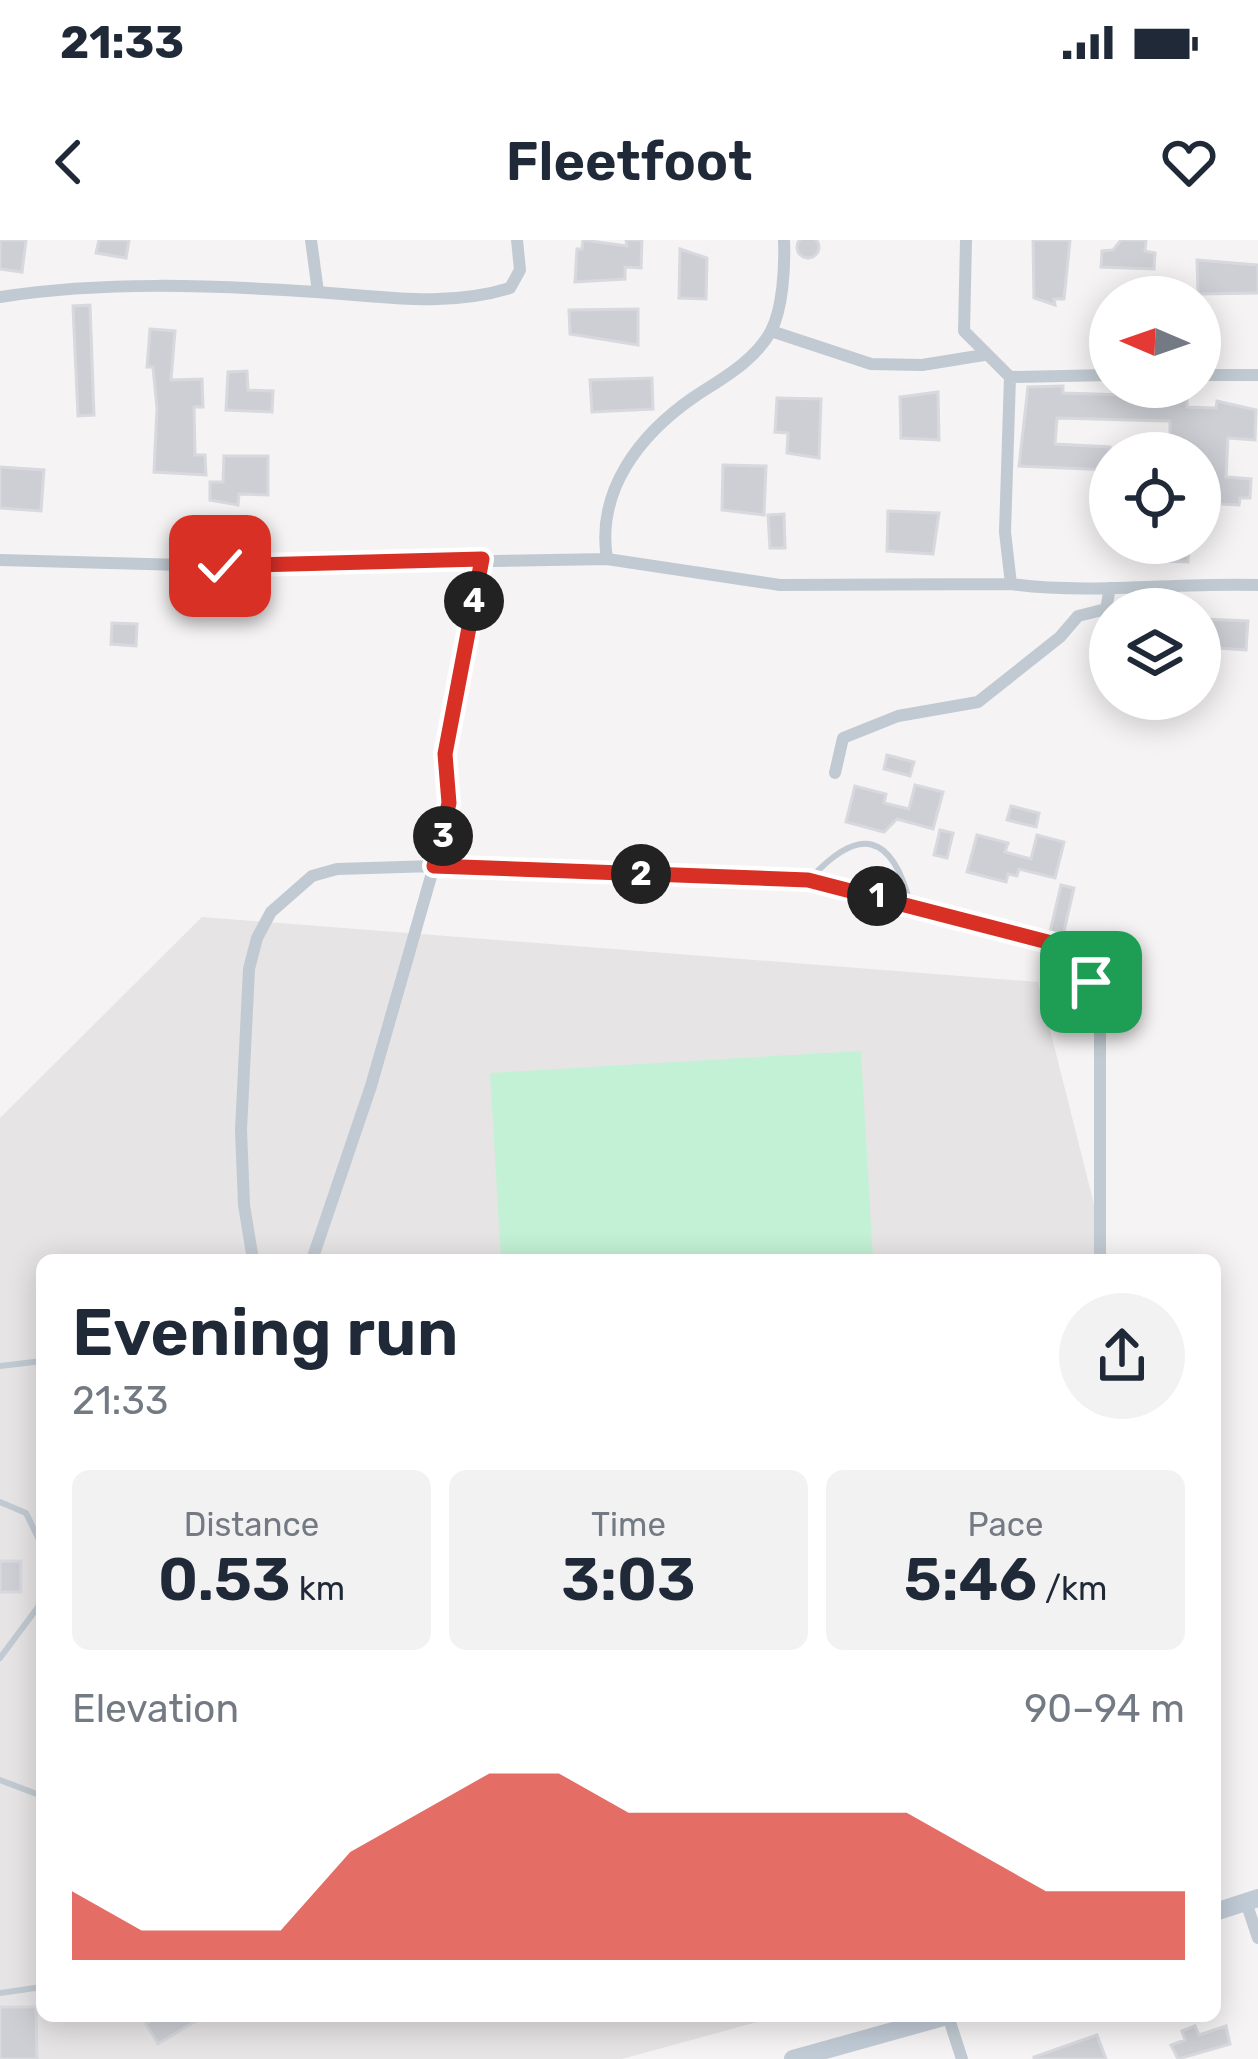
<!DOCTYPE html>
<meta charset="utf-8">
<style>
:root{--surface:#fff;--page:#f2f2f3;--text:#1f2937;--muted:#747a83;--accent:#d93025}
body{margin:0;font-family:Rubik,sans-serif;background:var(--page);color:var(--text);height:100vh;display:flex;flex-direction:column;font-size:45px;white-space:nowrap}
*{box-sizing:border-box;margin:0}
p{font-size:39px;color:var(--muted)}
.icon{flex:none;width:66px;height:66px;fill:none;stroke:currentColor;stroke-width:2;stroke-linecap:round;stroke-linejoin:round}
.map{position:relative;flex:1;overflow:hidden}
.side{position:absolute;left:36px;top:1014px;width:1185px;height:768px;display:flex;flex-direction:column;background:var(--surface);border-radius:18px;box-shadow:0 6px 30px #0003}
.side>*{flex:none}
.needle{width:78px;rotate:272deg}
.controls{position:absolute;left:1089px;top:36px;display:grid;gap:24px}
.controls a{display:grid;place-items:center;width:132px;height:132px;border-radius:50%;background:var(--surface);box-shadow:0 6px 30px #0003;font-size:60px}
.pin{position:absolute;display:grid;place-items:center;width:102px;height:102px;color:#fff;margin:-51px;border-radius:24px;box-shadow:0 6px 18px #0006}
.km{position:absolute;width:60px;height:60px;margin:-30px;border-radius:50%;background:#222;color:#fff;font-size:33px;line-height:60px;text-align:center}
.round{display:grid;place-items:center;flex:none;width:126px;height:126px;border-radius:63px;background:var(--page)}
.headline{display:flex;align-items:center;justify-content:space-between;height:204px;padding:0 36px}
h1{font-size:66px;font-weight:600;line-height:90px}
.figures{display:grid;grid-template-columns:repeat(3,1fr);gap:18px;height:204px;padding:12px 36px}
.figures div{display:grid;align-content:center;border-radius:18px;background:var(--page);text-align:center}
.figures b{font-size:60px;font-weight:600}
.figures small{font-size:33px;font-weight:400}
.figures p{font-size:33px}
.chart{height:336px;padding:24px 36px}
.chart p{display:flex;justify-content:space-between}
.chart svg{width:100%;height:216px;margin-top:12px;fill:var(--accent);opacity:.7}
.status{display:flex;justify-content:space-between;align-items:center;height:84px;padding:0 60px;background:var(--surface);direction:ltr}
.status svg{height:33px;fill:currentColor}
header{display:flex;justify-content:space-between;align-items:center;height:156px;padding:0 36px;background:var(--surface);font-size:54px;font-weight:600}
.map>svg:first-child{display:block}
</style>
<div class="status"><b>21:33</b><svg viewBox="0 0 49 12"><path d="M0 12V9h3v3zM5 12V6h3v6zM10 12V3h3v9zM15 12V0h3v12zM26 1h20v11H26zM47 4h2v5h-2z"/></svg></div>
<header><svg class="icon" aria-label="back" viewBox="0 0 24 24"><path d="M15 5l-7 7 7 7"/></svg>Fleetfoot<svg class="icon" aria-label="heart" viewBox="0 0 24 24"><path d="M12 20l-8-8c-3-5 5-10 8-4 3-6 11-1 8 4z"/></svg></header>
<div class="map">
<svg width="1258" height="1819" viewBox="0 0 1258 1819">
<rect width="100%" height="100%" fill="#f5f3f3"/>
<!-- education -->
<path fill="#e6e4e5" d="M202,677L1038,742L1108,1020H42V1776H779L622,1819H0V878Z"/>
<!-- green -->
<path fill="#c3f1d5" d="M861,811L873,1020H501L490,833Z"/>
<!-- building -->
<path fill="#cdcfd5" stroke="#d7d9de" stroke-width="3" d="M797 7a11 11 0 1 1 22 0a11 11 0 1 1-22 0Z
M0,0H26L22,32L0,29Z
M99,0H129L126,18L96,13Z
M583,0L627,6L626,0H642L641,28L625,27V39L575,42L577,9H582Z
M1033,0H1070L1064,59H1054L1055,65L1034,58Z
M1121,0H1146L1145,11L1155,13L1154,29L1101,27L1102,11L1113,10Z
M680,9L707,18L706,59L679,58Z
M1197,20L1258,25V53L1198,54Z
M90,65L94,175L78,176L73,66Z
M638,69V105L570,94L569,70Z
M150,89L175,91L171,140L202,139L203,167H194L195,215H205L206,235L154,232L157,168L153,127H147Z
M247,131L248,150L273,151L272,172L226,170L228,132Z
M652,138L653,169L592,172L590,140Z
M1063,146V153L1187,157V167L1216,168L1217,161L1256,170L1255,200L1228,198L1226,237L1251,239L1250,258H1240L1239,265L1200,263V213H1170V181L1057,178L1055,204L1110,207V230L1019,226L1028,147Z
M938,152L939,200L901,198L900,157Z
M777,158L821,159L819,218L787,213L788,193L775,192Z
M224,216H268V255L239,254L238,265L210,260V242H223Z
M723,225L766,226L764,275L722,270Z
M0,227L44,230L41,271L0,268Z
M888,271L939,273L933,314L887,311Z
M784,274L785,308H770L768,275Z
M1163,303H1189L1188,322L1162,321Z
M1203,379L1248,381L1246,410L1202,407Z
M112,383L137,384L136,406L111,404Z
M887,515L914,522L910,536L884,529Z
M915,545L943,552L933,589L897,579L884,592L846,582L855,546L886,554L884,563L909,569Z
M1011,566L1039,573L1036,587L1007,580Z
M940,590L953,593L947,618L934,615Z
M977,595L1008,603L1005,612L1031,619L1037,595L1064,602L1055,638L1019,629L1017,636L1008,634L1006,642L967,632Z
M1061,645L1074,648L1063,695L1050,692Z
M0,1321H21V1352H0Z
M0,1767H36L37,1819H0Z
M159,1776H204L158,1804L146,1784Z
M1195,1786L1199,1795L1226,1786L1230,1804L1178,1819L1171,1805L1185,1800L1182,1791Z
M1097,1795L1106,1819H1034V1817Z"/>
<g fill="none" stroke-linecap="round" stroke-linejoin="round">
<!-- lane -->
<path stroke="#c1cad2" stroke-width="6" d="M811,638C860,585 892,594 910,663
M0,1126L42,1121
M0,1262L26,1273L42,1306
M0,1418L38,1367L42,1351
M0,1540L42,1556
M0,1753L42,1747"/>
<!-- street -->
<path stroke="#c1cad2" stroke-width="12" d="M311,0L318,52
M966,0L964,91L1010,137L1005,292L1011,344C1093,355 1175,342 1258,345
M0,57C103,41 212,45 316,52C380,56 447,68 510,48L520,30L517,0
M771,91L871,124L922,125L984,115
M1200,135H1258
M1010,137L1110,135
M607,319C596,251 639,195 694,157C721,139 754,122 771,91C783,68 785,27 784,0
M0,320L220,326L607,319L780,345L1011,344
M835,533L843,498L898,476L978,462L1060,397L1078,376L1106,369L1110,348
M253,1020L244,965L241,890L249,729L257,698L271,672L312,636L337,629L434,626L808,641L1063,706L1091,742L1100,788V1020
M312,1020L371,846L444,591L449,563L445,514L482,319
M1246,1662L1258,1698
M948,1776L962,1819"/>
<!-- secondary -->
<path stroke="#c1cbd6" stroke-width="18" d="M1215,1672L1258,1658
M793,1819L947,1776"/>
</g>
<g fill="none" stroke-linecap="round" stroke-linejoin="round">
<!-- route casing -->
<g stroke="#fff" stroke-width="24">
<path id="route" d="M220,326L482,319L445,514L449,563L434,626L808,640L1063,706L1091,742"/>
</g>
<!-- route -->
<use href="#route" stroke="#d93025" stroke-width="15"/>
</g>
</svg>
<div class="controls">
<a><svg class="needle" viewBox="-14 -14 28 28"><path d="M0-13l5 13h-10z" fill="#e53935"/><path d="M0 13l5-13h-10z" fill="#747a83"/></svg></a>
<a><svg class="icon" aria-label="locate" viewBox="0 0 24 24"><circle cx="12" cy="12" r="6"/><path d="M12 2v4M12 18v4M2 12h4M18 12h4"/></svg></a>
<a><svg class="icon" aria-label="layers" viewBox="0 0 24 24"><path d="M12 4l9 5-9 5-9-5zM3 14l9 5 9-5"/></svg></a>
</div>
<div class="pin" style="left:1091px;top:742px;background:#1e9e55"><svg class="icon" aria-label="arrive" viewBox="0 0 24 24"><path d="M6 21V4h12l-3 4 3 4H6"/></svg></div>
<div class="pin" style="left:220px;top:326px;background:#d93025"><svg class="icon" aria-label="check" viewBox="0 0 24 24"><path d="M5 12l5 5 9-10"/></svg></div>
<b class="km" style="left:877px;top:656px">1</b>
<b class="km" style="left:641px;top:634px">2</b>
<b class="km" style="left:443px;top:596px">3</b>
<b class="km" style="left:474px;top:361px">4</b>
<section class="side">
<div class="headline"><div><h1>Evening run</h1><p>21:33</p></div><a class="round"><svg class="icon" aria-label="share" viewBox="0 0 24 24"><path d="M12 15V3M7 8l5-5 5 5M5 13v7h14v-7"/></svg></a></div>
<div class="figures">
<div><p>Distance</p><b>0.53<small> km</small></b></div>
<div><p>Time</p><b>3:03</b></div>
<div><p>Pace</p><b>5:46<small> /km</small></b></div>
</div>
<div class="chart"><p><span>Elevation</span>90–94 m</p>
<svg viewBox="0 0 160 44" preserveAspectRatio="none"><path d="M0 44V30L10 38L20 38L30 38L40 22L50 14L60 6L70 6L80 14L90 14L100 14L110 14L120 14L130 22L140 30L150 30L160 30V44z"/></svg>
</div>
</section>
</div>
